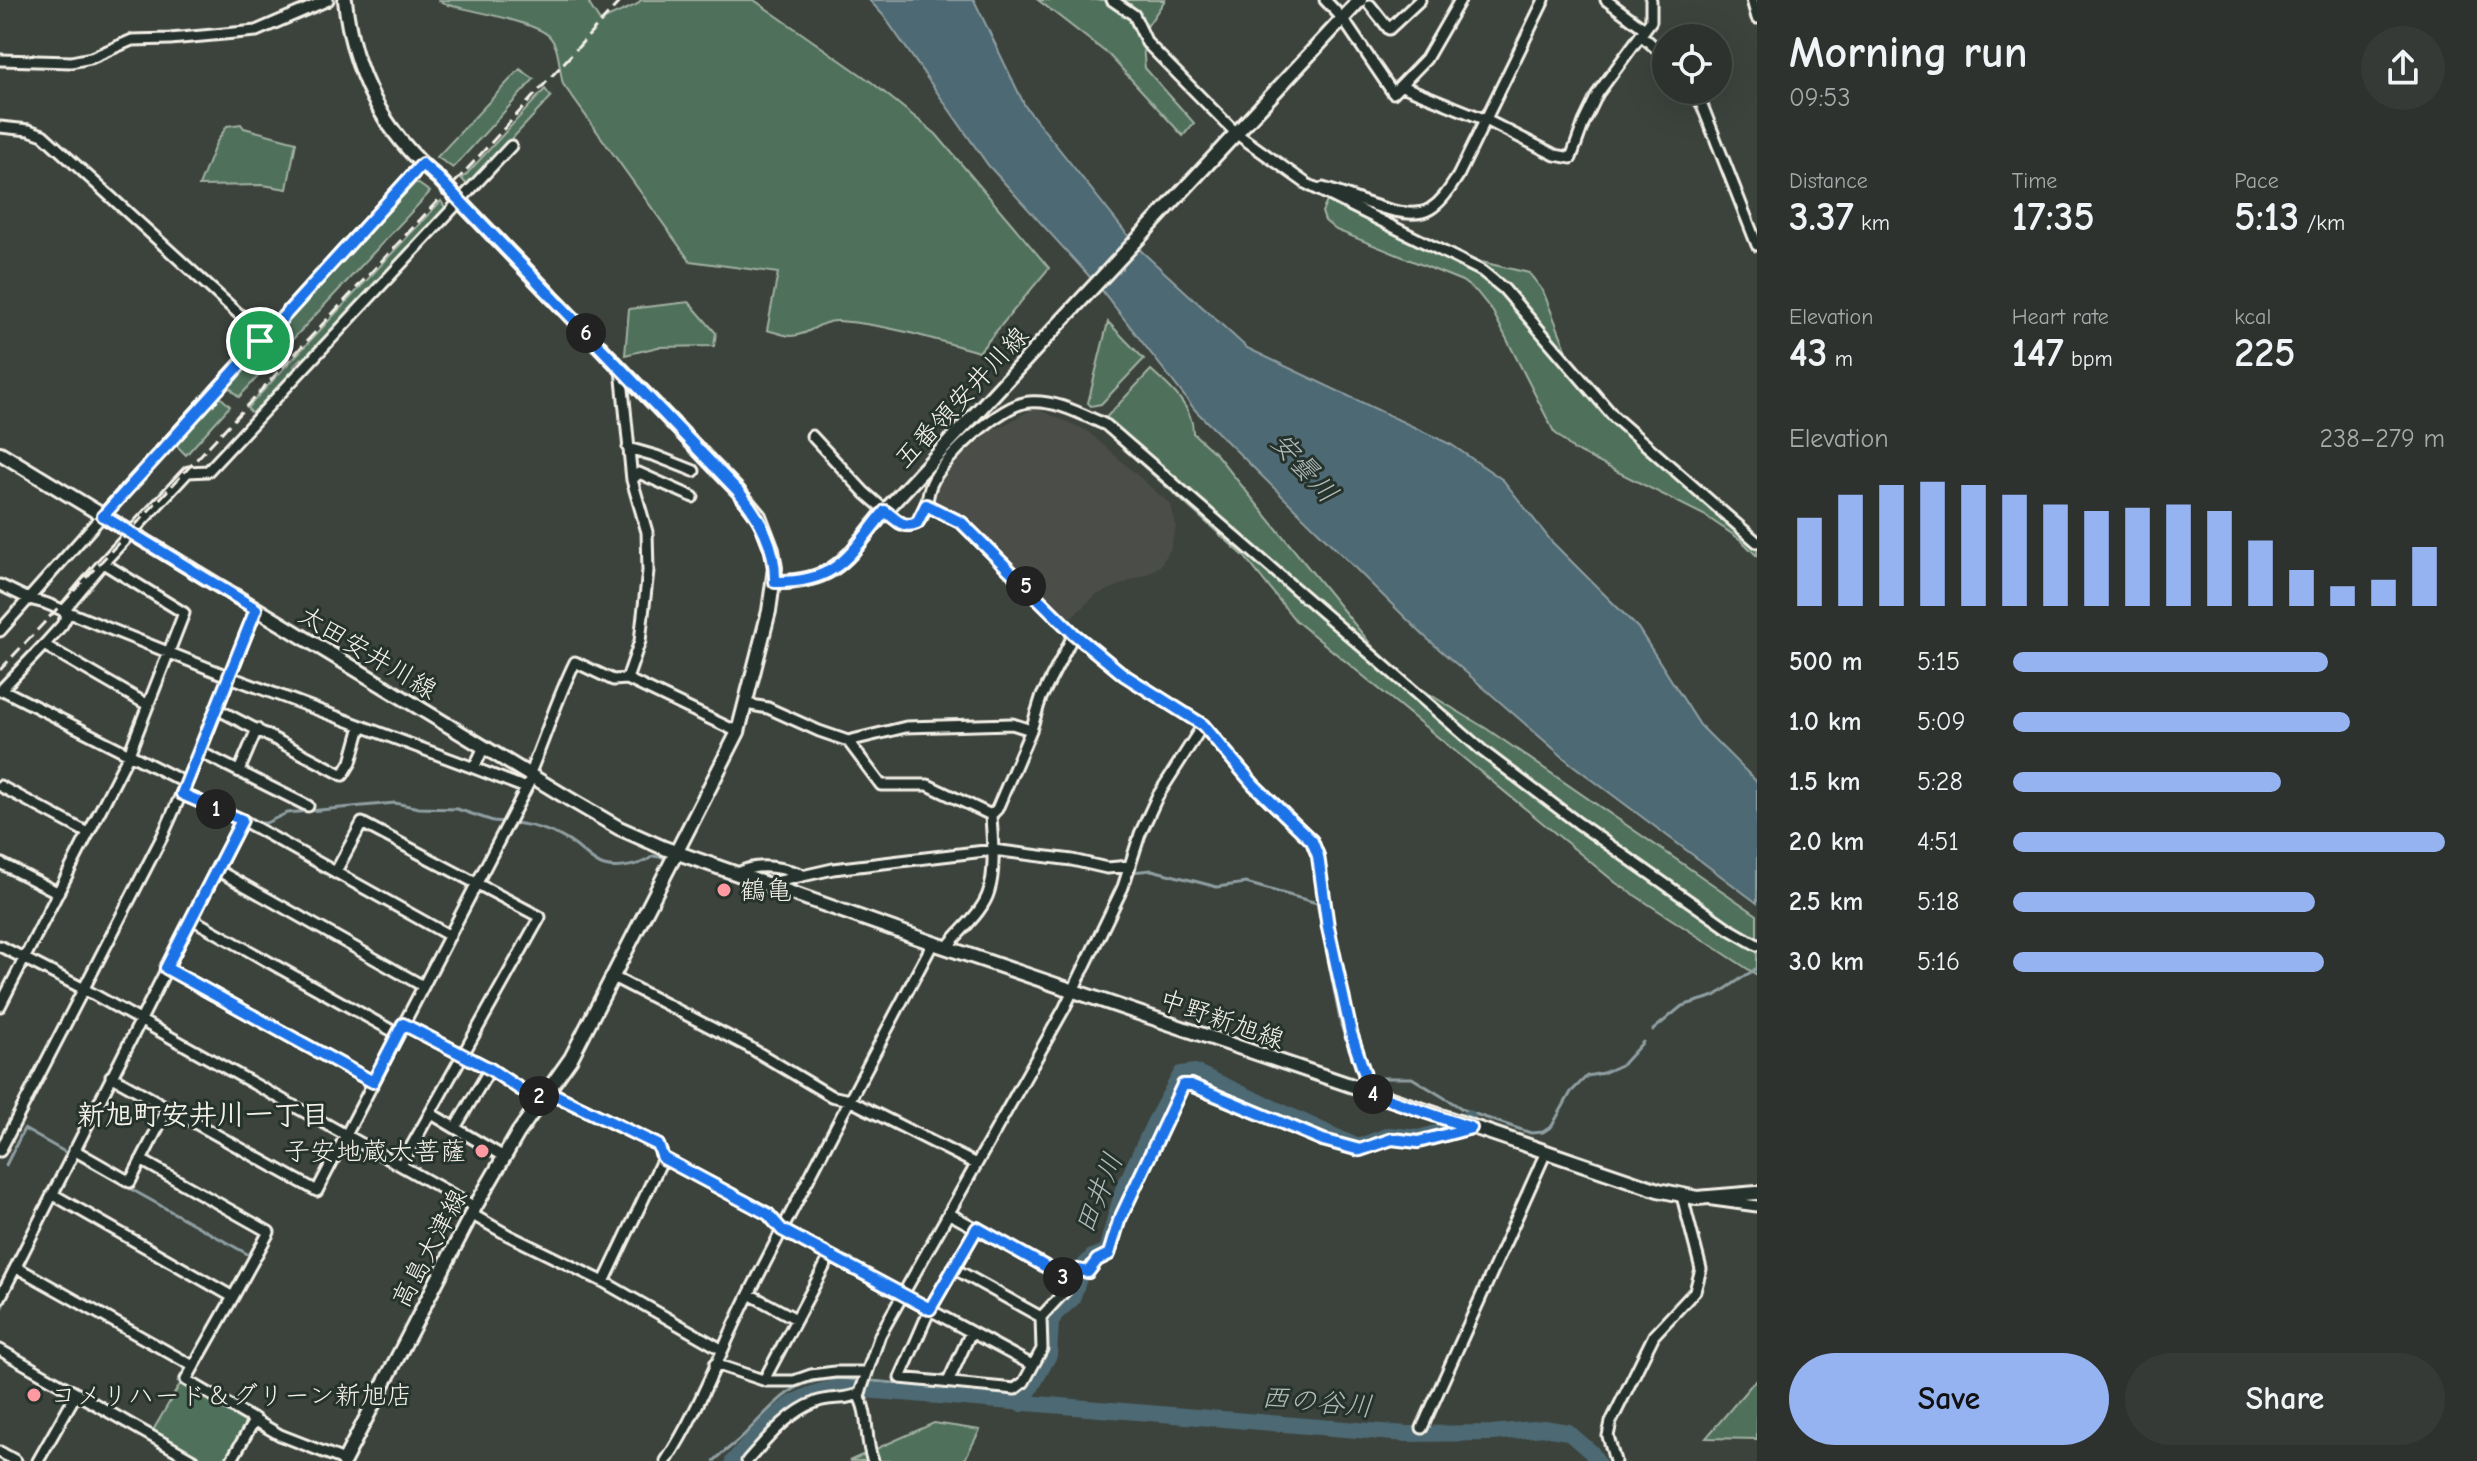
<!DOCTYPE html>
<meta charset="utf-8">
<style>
:root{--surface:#2d322e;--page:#353a36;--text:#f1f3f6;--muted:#a7aaaa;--line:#484d4a;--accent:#95b2f1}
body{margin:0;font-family:"Comic Neue","Klee One",sans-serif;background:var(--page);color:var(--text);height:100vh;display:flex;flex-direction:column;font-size:30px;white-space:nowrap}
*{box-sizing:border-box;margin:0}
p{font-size:26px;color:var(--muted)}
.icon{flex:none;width:44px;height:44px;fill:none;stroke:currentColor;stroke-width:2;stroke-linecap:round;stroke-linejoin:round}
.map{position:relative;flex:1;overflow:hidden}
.drawer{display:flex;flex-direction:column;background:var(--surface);width:720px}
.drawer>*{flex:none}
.fabs{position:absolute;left:1652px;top:24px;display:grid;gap:16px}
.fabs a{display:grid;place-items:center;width:80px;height:80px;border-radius:50%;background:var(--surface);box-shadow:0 8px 32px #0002,0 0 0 2px var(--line);font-size:40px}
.pin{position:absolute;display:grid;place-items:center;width:68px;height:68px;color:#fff;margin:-34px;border:4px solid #fff;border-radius:50%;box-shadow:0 2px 8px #0007}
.km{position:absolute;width:40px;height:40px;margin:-20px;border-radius:50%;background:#222;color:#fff;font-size:22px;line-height:40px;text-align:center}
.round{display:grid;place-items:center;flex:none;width:84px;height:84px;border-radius:42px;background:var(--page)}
.summary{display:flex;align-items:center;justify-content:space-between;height:136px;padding:0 32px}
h1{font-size:44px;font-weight:800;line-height:60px}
.metrics{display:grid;grid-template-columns:repeat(3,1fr);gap:12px;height:136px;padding:8px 32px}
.metrics div{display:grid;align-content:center}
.metrics b{font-size:40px;font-weight:800}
.metrics small{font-size:22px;font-weight:400}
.metrics p{font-size:22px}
.chart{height:224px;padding:16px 32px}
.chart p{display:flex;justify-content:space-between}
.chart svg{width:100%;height:144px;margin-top:8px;stroke:var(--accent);stroke-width:6}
.primary-button{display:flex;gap:16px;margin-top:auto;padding:16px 32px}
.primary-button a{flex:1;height:92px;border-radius:48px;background:var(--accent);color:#111;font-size:32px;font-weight:800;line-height:92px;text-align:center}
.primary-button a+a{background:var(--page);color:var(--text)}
ul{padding:0 32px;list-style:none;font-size:26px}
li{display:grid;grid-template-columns:128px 96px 1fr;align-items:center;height:60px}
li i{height:20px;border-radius:10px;background:var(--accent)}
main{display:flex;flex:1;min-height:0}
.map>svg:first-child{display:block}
</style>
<main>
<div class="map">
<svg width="1757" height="1461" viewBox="0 0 1757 1461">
<rect width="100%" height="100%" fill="#3c433d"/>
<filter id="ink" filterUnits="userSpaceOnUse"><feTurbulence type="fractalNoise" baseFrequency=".0125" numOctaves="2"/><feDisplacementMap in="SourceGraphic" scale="16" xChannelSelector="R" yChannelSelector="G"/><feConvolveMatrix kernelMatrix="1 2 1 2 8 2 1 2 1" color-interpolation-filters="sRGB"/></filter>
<g filter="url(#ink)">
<!-- built -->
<path fill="#4b4e48" d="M1031,410H1039L1086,430L1171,505L1176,527L1170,550L1160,566L1149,573L1096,595L1066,622L961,518L936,505L931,499L942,477L991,426L999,428Z"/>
<!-- green -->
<path fill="#50715b" stroke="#a2b1a2" stroke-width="2" d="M438,0H595L589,4L600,21L636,5L641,0H754L870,81L936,134L1049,268L979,352C933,339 886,324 838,321C820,320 809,336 791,336C783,335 774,332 767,330L778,273L690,261L563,84C559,70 560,47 549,36C535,22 469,10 448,5Z
M1038,0H1165L1142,34L1145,68L1194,123L1183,136L1109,55Z
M520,69L534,79L453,168L437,157Z
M545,89L551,97L468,186L462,179Z
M241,124L244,128L296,142L287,189L263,185L199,186L216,143L227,126Z
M416,182L430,192L239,397L228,386L263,347L270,351L276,345L270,340Z
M1329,197L1356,203L1440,248L1464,258L1529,273L1543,291L1576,374L1590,393L1757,542V556L1741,540L1704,515L1574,450L1554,432L1493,312L1477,292L1462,281L1336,230L1325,221L1322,212Z
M441,201L446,209L306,362L301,358L294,365L296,371L255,416L247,408Z
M689,302L716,333L714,346L658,347L625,355L629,309Z
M1108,322L1144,359L1101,404L1091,406L1088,403Z
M1151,370C1169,386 1194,407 1193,433L1216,454L1373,647L1416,686L1487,729L1757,915V975L1616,883L1295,620L1244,556L1098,426Z
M218,395L230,406L186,455L175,444Z
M1757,1380V1439L1706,1438L1752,1384Z
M180,1384L249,1423L227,1461H203L152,1432Z
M934,1423L980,1430L964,1461H849Z"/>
<!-- water -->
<path fill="#4d6973" stroke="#909fa2" stroke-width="2" d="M869,0H974L1025,106L1138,248L1247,348L1452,445L1503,480L1552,542L1638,628L1700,725L1757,782V903L1570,763L1423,635L1196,411L1100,288L988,165L883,15Z"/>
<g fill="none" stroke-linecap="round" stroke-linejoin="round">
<!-- stream -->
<path stroke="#909fa2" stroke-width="3" d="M4,696L117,754
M134,763L175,784
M193,793L230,810
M244,816L259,823H266L287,813L395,803L419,808L457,809L493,821L505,822
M513,823C533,825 556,832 573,844C582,850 593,863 604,866C618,870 643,865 653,856L666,858
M1028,859L1068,864
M1131,872L1152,870L1217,887L1246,883L1317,903L1341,1025L1357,1073L1362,1076
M834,873L958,859
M1653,1030L1682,1006L1715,996L1757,968
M1369,1078H1412L1466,1111L1531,1133L1543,1132L1552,1126L1571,1092L1587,1076L1603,1073L1623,1064L1643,1042
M77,1159L251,1256
M6,1165L24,1129L65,1152
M0,1311L17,1276L20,1275L183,1367L184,1371L178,1381L243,1418
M872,1381L1027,1395
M714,1461C724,1451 737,1443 747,1432C786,1392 798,1374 859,1380"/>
<!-- river -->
<path stroke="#4d6973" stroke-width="16" d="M1022,1404L1049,1355L1051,1323L1055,1314L1072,1299L1083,1267L1092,1257L1106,1251L1123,1190L1154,1123L1181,1074L1195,1072L1358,1147L1389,1135L1419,1138L1457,1127L1468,1118
M733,1461C768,1425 787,1393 840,1388L1407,1434L1492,1433L1544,1428L1568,1432L1591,1452L1597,1461"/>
<!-- minor-tunnel -->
<path stroke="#585d57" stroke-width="9" stroke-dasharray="9 4.5" stroke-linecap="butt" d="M272,348L296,362"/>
<!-- minor casing -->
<g stroke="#f4f1e8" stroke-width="15">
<path id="minor" d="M1112,0L1134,15L1147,43L1237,134L1307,184L1482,271L1504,289L1614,417L1757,542
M1325,0L1343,19L1393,93L1426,59L1460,0
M1606,0L1645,29
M1752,0L1757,18
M1370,5L1389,29L1420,0
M1641,35L1666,57
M0,60L71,62L91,58L132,40L170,39L256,31L328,0
M1402,86L1486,120L1555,155L1571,158L1584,122L1598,93L1651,21V0
M1692,90L1702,105L1757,245
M0,127L29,130L43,135L264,337
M1323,188C1352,195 1405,224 1430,209C1443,201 1450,188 1458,176L1544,0
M621,369L632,480L647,532L648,571L640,641L627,679
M812,436L865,493L902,525C910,526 914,526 919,521C928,511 926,497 931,485C941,460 1001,404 1029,402C1056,400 1081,414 1106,425L1484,752L1578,823L1729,929L1757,945
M628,448L656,456L694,471
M632,480L639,473L693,497
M926,505L962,523L1074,634L1124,675L1203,725L1254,785L1312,841L1318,856L1328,927L1351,1033L1364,1072L1367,1092
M103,563L188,472L208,471L511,146
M0,585L29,599L45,603L230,677L474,768L484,747
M0,631L133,481L422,164
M44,645L62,625L68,614
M3,690L186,783
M0,691L44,645L148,705
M746,704L768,708L819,731L848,741L906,727L1012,724L1031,730
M217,709L343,775L351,762L361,726
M848,741L881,785H928L991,815
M200,752L308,806
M474,768L526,788
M239,771L257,729
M529,775C545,738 557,698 575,662L613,680L627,679L738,732
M0,786L88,833
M182,794L242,820
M0,863L57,892
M217,870L423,986
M335,873L362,823L540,917L401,1165
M738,873C757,862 781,867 801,874
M767,884L833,869L993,850L1072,860L1107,868L1130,866
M192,919L398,1034
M0,946L84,989L475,1207
M948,946C961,929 983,912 989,891C996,868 992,838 991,815L997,809L1031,730L1041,698L1074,634
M166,968L373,1082
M613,977L747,1046L831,1096L849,1100L976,1164
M0,1006L129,754L184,613L103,563L63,611
M403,1024L490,1069L520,1089L542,1097
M111,1076L317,1191L532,777
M547,1091L658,1145L663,1158L768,1214L782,1230L1032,1365
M430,1113L504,1157
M455,1128L490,1069
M74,1150L130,1182L168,1108
M0,1151L162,837L200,752L256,609
M141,1160L269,1232L233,1297
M52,1194L233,1297L186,1380L280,1435L344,1460
M1713,1200L1757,1206
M471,1214L508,1235L604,1282L721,1349
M950,1214L1064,1277L1068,1283L1066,1290L1041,1317L1042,1349L1024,1382L1015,1389L900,1378L930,1309L977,1228
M16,1267L193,1366
M953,1268L1041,1317
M1064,1277L1078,1270L1088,1272L1097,1260L1109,1254L1119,1221L1183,1085H1191L1323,1140L1360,1150L1392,1139L1418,1142L1471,1128
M604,1282L663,1158
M749,1294L796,1319
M0,1298L242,820L450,936
M0,1350L195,1461
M715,1364L766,1381H794L811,1375L835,1372H867
M764,1380L830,1256
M948,1382L971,1332
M858,1395C870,1413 864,1440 873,1461
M1422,1428L1546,1152
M0,1452L16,1461
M38,1461L76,1394
M231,1461L255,1419
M666,1461C699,1411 720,1352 747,1298C808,1179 870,1061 933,943
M747,1461C767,1439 787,1413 816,1402C830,1396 846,1401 860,1393L880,1335L1064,1009L1123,887L1140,834L1157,797L1203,725
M1615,1461L1608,1436L1611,1422L1654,1335L1695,1291L1701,1269L1682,1196"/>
</g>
<!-- major casing -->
<g stroke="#f4f1e8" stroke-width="18">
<path id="major" d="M0,453L571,800L619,828L664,848L933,943L1658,1190L1697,1198L1757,1193
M775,582C838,583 848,555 885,511L1360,0
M344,1461L475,1207L518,1133L571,1058L738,732L769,611L775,568L772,550L759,516L738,491L438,178C383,133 352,70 345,0"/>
</g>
<!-- minor -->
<use href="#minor" stroke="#26332d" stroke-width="9"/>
<!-- major -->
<use href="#major" stroke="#26332d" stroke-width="12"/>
<!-- rail -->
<path stroke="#f4f1e8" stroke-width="3" stroke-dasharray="12 6" stroke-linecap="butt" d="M0,670L460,177L621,0"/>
</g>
</g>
<g fill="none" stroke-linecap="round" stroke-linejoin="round" filter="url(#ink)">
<!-- route casing -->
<g stroke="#fff" stroke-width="16">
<path id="route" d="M422,164L438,178L738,491C760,518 776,546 775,582C838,583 849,555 885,511C896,519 903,529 917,523L926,505L962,523L1074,634L1124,675L1203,725L1254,785L1312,841L1318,856L1328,927L1351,1033L1364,1072L1367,1092L1471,1128L1418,1142L1392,1139L1360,1150L1323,1140L1191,1085H1183L1119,1221L1109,1254L1097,1260L1088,1272L1078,1270L1064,1277L977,1228L930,1309L782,1230L768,1214L663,1158L658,1145L547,1091L542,1097L520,1089L490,1069L403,1024L373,1082L166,968L242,820L182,794L256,609L103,516Z"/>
</g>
<!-- route -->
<use href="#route" stroke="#1a73e8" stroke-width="10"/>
</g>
<!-- markers -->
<g fill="#ff9aa2" stroke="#26332d" stroke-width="3">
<circle cx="724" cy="890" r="8"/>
<circle cx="482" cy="1151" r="8"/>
<circle cx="34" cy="1395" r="8"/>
</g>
<g text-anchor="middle" stroke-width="6" stroke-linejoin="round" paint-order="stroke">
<!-- street labels -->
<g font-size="26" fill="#f4f1e8" stroke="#26332d">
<text transform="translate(961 397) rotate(-47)" y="9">五番領安井川線</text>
<text transform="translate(368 652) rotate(31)" y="9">太田安井川線</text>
<text transform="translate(1222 1019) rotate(19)" y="9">中野新旭線</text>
<text transform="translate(429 1248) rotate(-62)" y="9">高島大津線</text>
</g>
<!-- poi labels -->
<g font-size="26" fill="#f4f1e8" stroke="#26332d" text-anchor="start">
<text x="740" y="899">鶴亀</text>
<text x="466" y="1160" text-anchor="end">子安地蔵大菩薩</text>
<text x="50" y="1404">コメリハード＆グリーン新旭店</text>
</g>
<!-- water labels -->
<g font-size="28" font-style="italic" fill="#b1bbb9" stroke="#26332d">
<text transform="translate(1305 467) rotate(48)" y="10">安曇川</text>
<text transform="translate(1098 1193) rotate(-68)" y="10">田井川</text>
<text transform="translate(1317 1401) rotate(5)" y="10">西の谷川</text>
</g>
<!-- neighbourhood labels -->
<g font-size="28" font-weight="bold" fill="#f4f1e8" stroke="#26332d">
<text x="203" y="1124">新旭町安井川一丁目</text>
</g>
</g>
</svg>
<div class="fabs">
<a><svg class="icon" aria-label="locate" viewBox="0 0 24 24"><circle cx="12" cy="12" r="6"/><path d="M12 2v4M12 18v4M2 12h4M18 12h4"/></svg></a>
</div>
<div class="pin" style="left:260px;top:341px;background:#1e9e55"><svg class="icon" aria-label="arrive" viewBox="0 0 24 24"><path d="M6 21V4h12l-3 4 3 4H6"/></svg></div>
<b class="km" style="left:216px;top:809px">1</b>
<b class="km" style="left:539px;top:1096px">2</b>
<b class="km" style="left:1063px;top:1277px">3</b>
<b class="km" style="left:1373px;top:1094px">4</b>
<b class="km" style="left:1026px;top:586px">5</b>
<b class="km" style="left:586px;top:333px">6</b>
</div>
<section class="drawer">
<div class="summary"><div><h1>Morning run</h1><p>09:53</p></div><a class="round"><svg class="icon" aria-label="share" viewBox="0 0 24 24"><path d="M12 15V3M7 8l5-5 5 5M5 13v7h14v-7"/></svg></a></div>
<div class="metrics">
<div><p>Distance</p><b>3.37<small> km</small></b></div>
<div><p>Time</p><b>17:35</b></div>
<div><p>Pace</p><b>5:13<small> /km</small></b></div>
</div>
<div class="metrics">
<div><p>Elevation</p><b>43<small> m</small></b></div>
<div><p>Heart rate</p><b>147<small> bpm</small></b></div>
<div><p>kcal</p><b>225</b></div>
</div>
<div class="chart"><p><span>Elevation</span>238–279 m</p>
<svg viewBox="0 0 160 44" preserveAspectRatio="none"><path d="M5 44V17M15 44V10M25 44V7M35 44V6M45 44V7M55 44V10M65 44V13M75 44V15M85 44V14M95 44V13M105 44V15M115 44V24M125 44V33M135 44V38M145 44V36M155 44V26"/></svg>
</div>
<ul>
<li><b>500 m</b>5:15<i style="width:73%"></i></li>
<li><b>1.0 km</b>5:09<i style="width:78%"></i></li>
<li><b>1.5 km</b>5:28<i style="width:62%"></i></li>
<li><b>2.0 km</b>4:51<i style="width:100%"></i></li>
<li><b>2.5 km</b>5:18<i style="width:70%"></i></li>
<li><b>3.0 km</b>5:16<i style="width:72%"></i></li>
</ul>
<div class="primary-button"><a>Save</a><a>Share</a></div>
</section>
</main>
